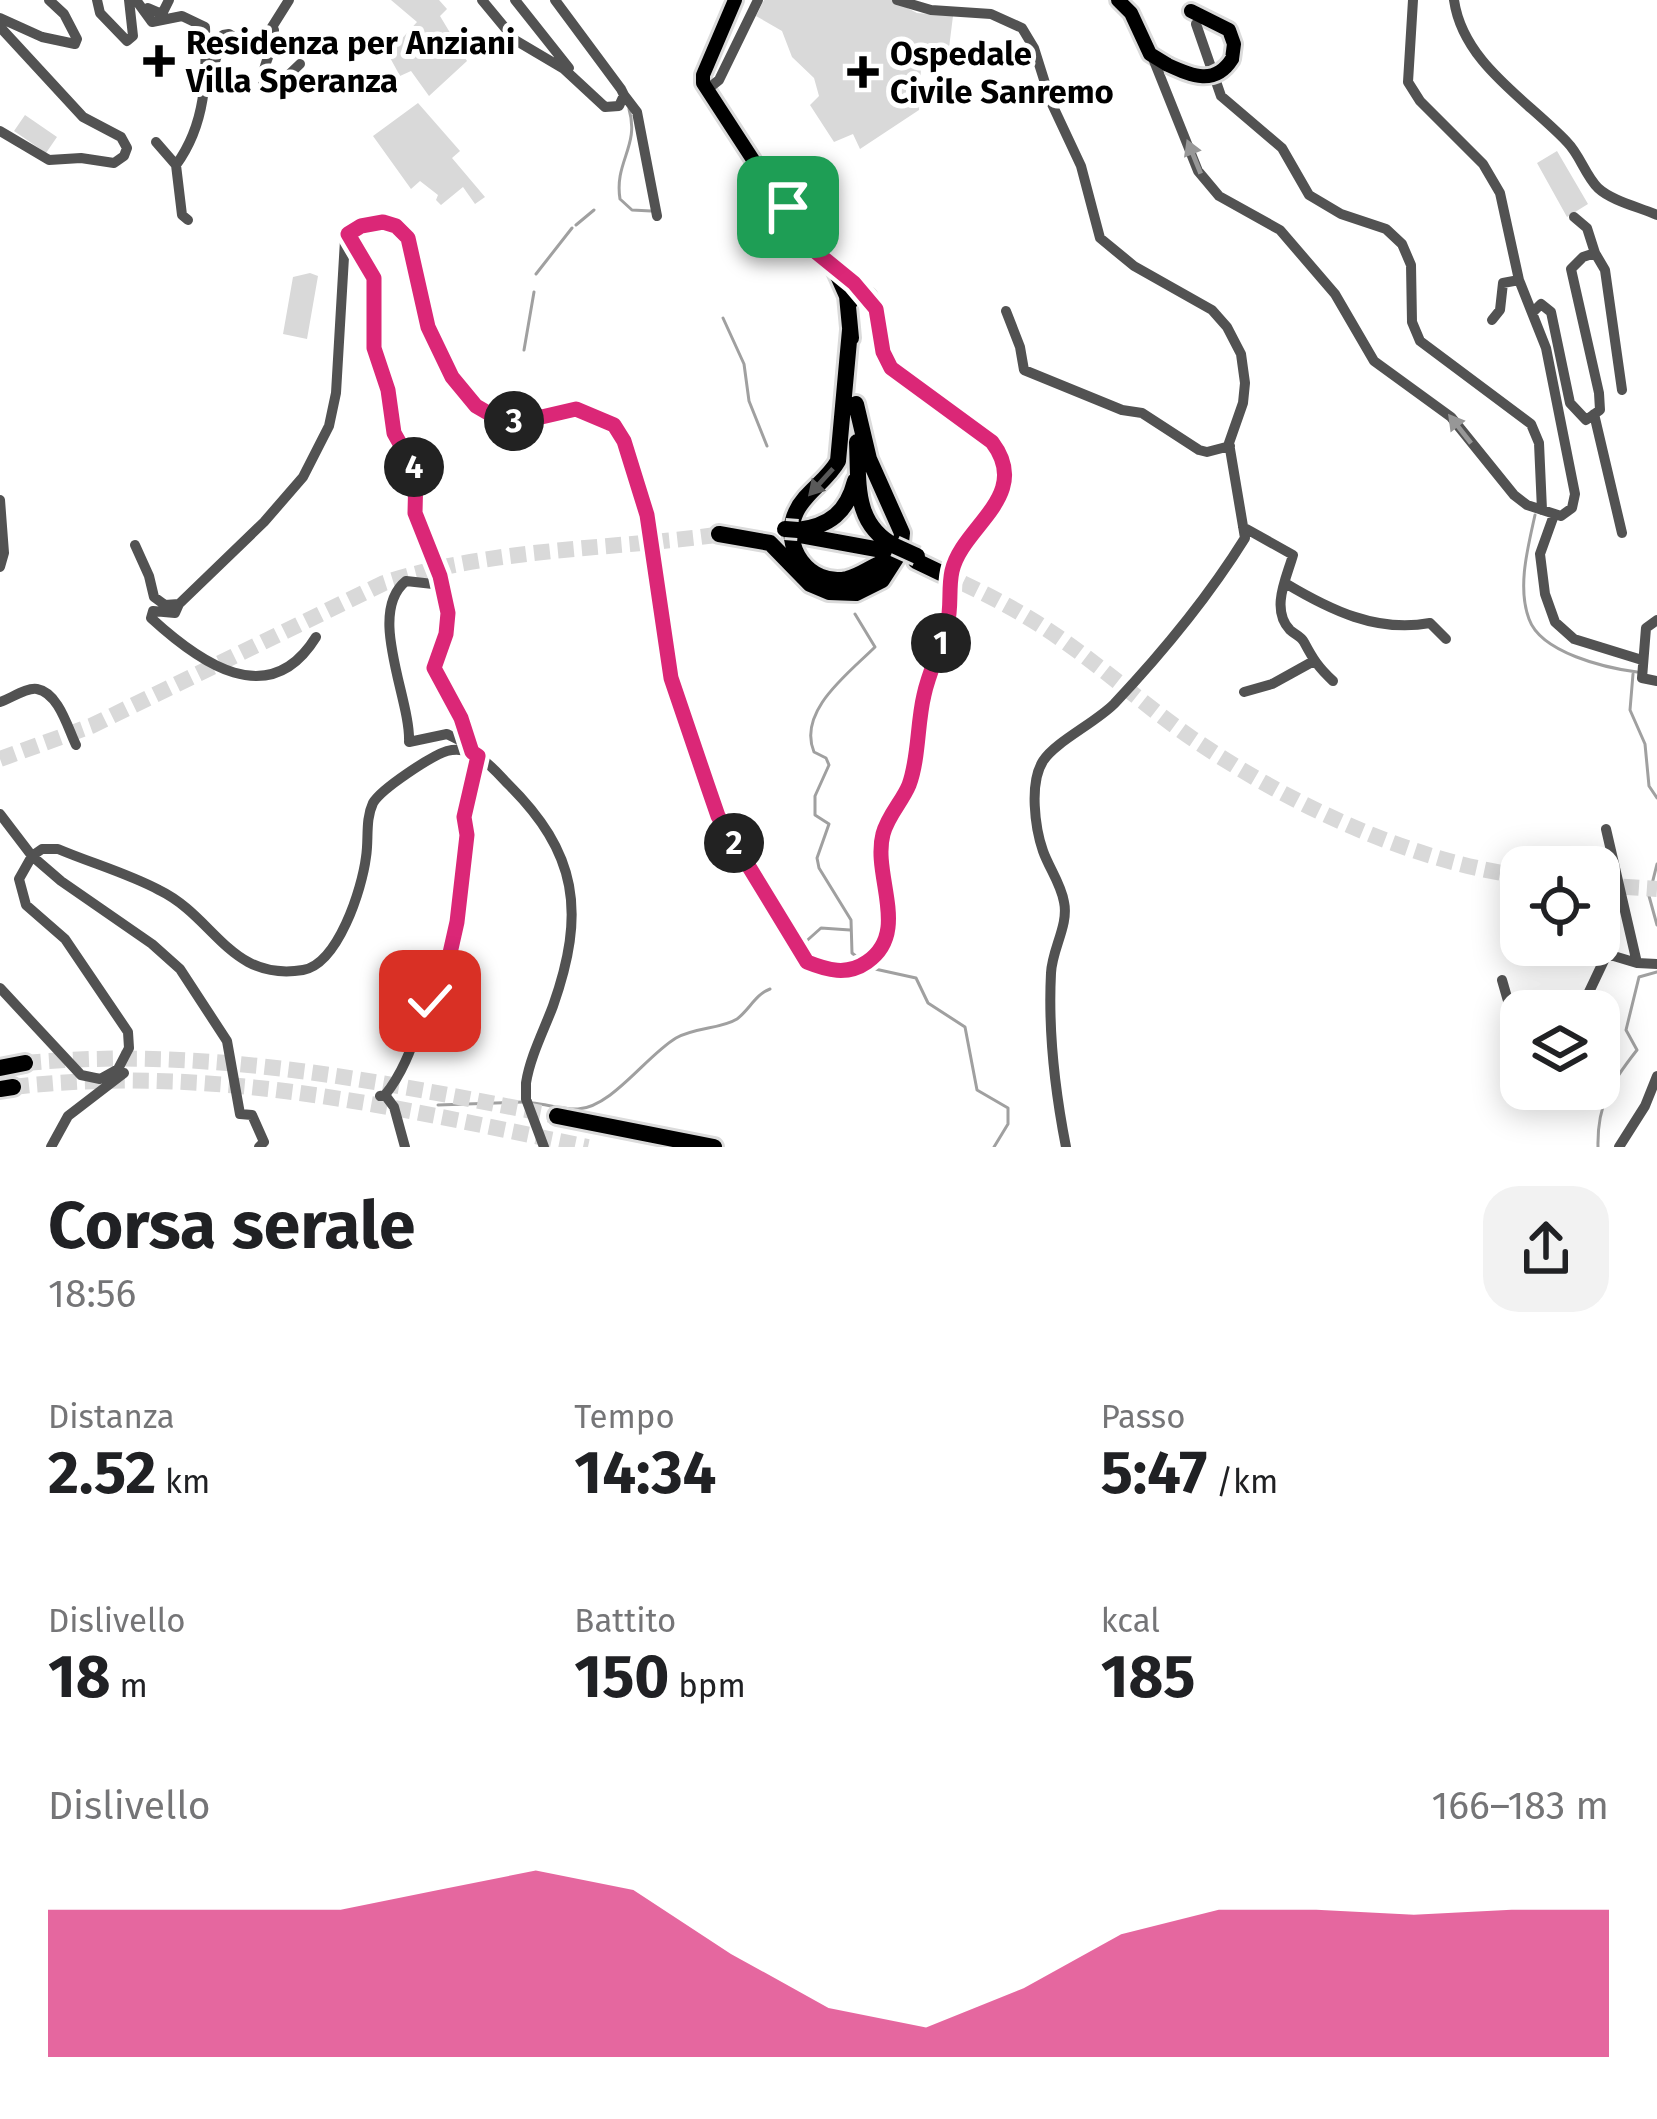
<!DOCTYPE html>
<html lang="it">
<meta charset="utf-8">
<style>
:root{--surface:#fff;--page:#f2f2f2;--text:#202124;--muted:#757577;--accent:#db2777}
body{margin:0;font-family:"Fira Sans",sans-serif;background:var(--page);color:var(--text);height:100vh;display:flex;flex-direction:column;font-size:45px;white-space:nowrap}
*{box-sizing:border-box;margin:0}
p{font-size:39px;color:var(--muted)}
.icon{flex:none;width:66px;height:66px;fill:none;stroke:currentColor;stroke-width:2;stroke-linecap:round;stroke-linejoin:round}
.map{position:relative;height:1147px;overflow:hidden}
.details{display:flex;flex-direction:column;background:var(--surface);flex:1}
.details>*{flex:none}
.controls{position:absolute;left:1500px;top:846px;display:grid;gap:24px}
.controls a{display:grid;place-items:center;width:120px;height:120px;border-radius:24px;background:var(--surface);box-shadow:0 6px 30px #0003;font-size:60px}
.pin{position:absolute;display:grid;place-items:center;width:102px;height:102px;color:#fff;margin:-51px;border-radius:24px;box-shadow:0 6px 18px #0006}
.km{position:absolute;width:60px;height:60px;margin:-30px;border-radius:50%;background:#222;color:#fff;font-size:33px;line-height:60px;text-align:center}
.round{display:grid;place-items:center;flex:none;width:126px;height:126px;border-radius:36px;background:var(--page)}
.summary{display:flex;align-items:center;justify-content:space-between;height:204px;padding:0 48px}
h1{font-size:66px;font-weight:700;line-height:90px}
.figures{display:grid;grid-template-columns:repeat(3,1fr);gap:18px;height:204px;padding:12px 48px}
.figures div{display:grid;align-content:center}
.figures b{font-size:60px;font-weight:700}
.figures small{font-size:33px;font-weight:400}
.figures p{font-size:33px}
.chart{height:336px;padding:24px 48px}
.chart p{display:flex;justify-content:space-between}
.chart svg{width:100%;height:216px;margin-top:12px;fill:var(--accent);opacity:.7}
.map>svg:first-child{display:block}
</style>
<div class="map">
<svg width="1657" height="1147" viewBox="0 0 1657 1147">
<rect width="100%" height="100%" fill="#fff"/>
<!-- green -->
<path fill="#d9d9d9" d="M391,0H439L447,9L440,16L467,61L429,96L411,71L400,76L388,54L417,22Z
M764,0H892L917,13L953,16L949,48L925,60L921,67L919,110L860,149L853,134L834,142L810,105L819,96L814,78L792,57L782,31L756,16Z
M418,103L460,151L452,158L485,197L475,204L463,187L441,205L436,200L438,195L420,181L411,189L373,136Z
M25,115L57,137L46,153L14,131Z
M1557,151L1588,204L1567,217L1537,163Z
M310,273L318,276L307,339L283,334L293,277Z"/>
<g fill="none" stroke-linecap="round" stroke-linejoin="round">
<!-- stream -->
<path stroke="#a0a0a0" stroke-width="3" d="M629,109C640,146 614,162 620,199L632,210L651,211
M576,225L594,210
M536,274L572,228
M723,318L744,364L749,401L767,446
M524,350L534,292
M1535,515C1528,547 1517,587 1529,619C1541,653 1606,668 1637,672
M855,614L875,647C849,673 797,711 814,752L826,758L829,765L815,796V815L829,824L817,858L819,868L851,920L852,953L862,961
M1633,674L1630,710L1645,744L1649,786L1657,798
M1657,864L1649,896L1657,925
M802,945L821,928L850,930
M875,969L916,978L928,1003L965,1027L977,1090L1008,1108V1124L994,1147
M532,1103C546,1104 565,1110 578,1109C612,1107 646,1056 676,1038C696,1027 721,1029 737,1019C749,1010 756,994 770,989
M438,1105L523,1102
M1598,1147C1597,1104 1611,1083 1637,1050L1626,1030L1639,977L1657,972"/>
<!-- highway-tunnel -->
<path stroke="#d9d9d9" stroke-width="16" stroke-dasharray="16 8" stroke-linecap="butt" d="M941,573C983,592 1024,613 1061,639C1107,671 1148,708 1193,739C1288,803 1406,860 1521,876
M0,759L91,726L384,583C492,548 604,550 716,535
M1599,885L1657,889
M25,1063C210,1046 377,1081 557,1116
M13,1087C215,1064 392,1107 588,1147"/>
<!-- major casing -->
<g stroke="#dbdbdb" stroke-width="20">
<path id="major" d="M735,0L703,75V83L811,249L854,283
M1118,0L1131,13L1150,54L1168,65
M1191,11L1229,30L1234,44L1232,59"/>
</g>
<!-- highway casing -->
<g stroke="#dbdbdb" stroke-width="22">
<path id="highway" d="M835,269L847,296L851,338
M848,305L855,294L868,297
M850,330L838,461C827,481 805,492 796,512C780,546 809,587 847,579C863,575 874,564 890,560
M857,442C859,483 853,524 895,546
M798,530C830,526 847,512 855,481
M719,534L770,543L810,584L829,592L856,593L882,580L900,552L902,533L869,459L856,404
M799,535L892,552
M916,561L941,573
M0,1068L25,1063
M0,1089L13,1087
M557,1116L714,1147"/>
</g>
<!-- minor -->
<path stroke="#525252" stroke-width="10" d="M97,0L100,13L127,41L133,36L129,0
M136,0L152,22L182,16L205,27C207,77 206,124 176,165L156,142
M482,0L515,40L564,69L605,107L619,106L624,95L621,89L555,0
M515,0L569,68
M897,0L931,10L991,14L1022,28L1034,48L1051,102L1081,166L1100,238L1134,266L1212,310L1227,327L1241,354L1245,383L1243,403L1229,443L1245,538C1207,599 1163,652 1114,704C1095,723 1055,742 1043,761C1029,783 1035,828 1043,851C1049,868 1061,884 1064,902C1069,925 1052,949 1051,973C1048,1031 1055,1091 1066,1147
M1454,0C1463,63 1526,99 1567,142C1580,155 1585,175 1598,188C1612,201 1639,207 1657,215
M148,8L162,14L169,0
M0,18L42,37L75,44L77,39L64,14L49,0
M1196,24L1221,96L1282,148L1309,195L1341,214L1386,229L1402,244L1411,265L1412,322L1420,341L1531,424L1539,443L1542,510
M0,27L83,117L121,137L127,148L124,156L114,163L81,158L49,160L0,131
M274,30C275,51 259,66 264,87H276L300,64
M1152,56L1198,171L1219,196L1280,230L1335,294L1374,361L1451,417L1514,495L1527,505L1561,516L1572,508L1575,494L1546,348L1519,280L1500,193L1483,164L1420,101L1408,82L1413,0
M205,77L214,65L223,35L229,34L245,44L262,43L289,0
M709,88L719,80L758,0
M624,95L637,112L657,216
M176,165L182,215L188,220
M1574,217L1587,228L1595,253
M348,234L374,278V348L388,390L394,432L416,472L415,513L440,576L448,613L446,634L434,668L461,718L473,752
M1006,311L1020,347L1024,370L1122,410L1142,413L1199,450L1207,452L1230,446
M1533,312L1541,304L1551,312L1570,403L1586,420L1600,410L1599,393L1571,269L1583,257L1595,253L1605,270L1622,390
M1492,320L1500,310L1503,283L1519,280
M1594,414L1622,533
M0,500L4,553L0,567
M1554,515L1540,554L1545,594L1555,622L1574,639L1642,660
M1243,527L1293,555C1287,577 1270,609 1290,630C1294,634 1301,636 1304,642C1313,659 1318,667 1333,681
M135,545L149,576L154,597L165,605L179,604L264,522L303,477L329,426L336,393L345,240C362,213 402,218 412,248C423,301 430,370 476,406C526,446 589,375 624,441C656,502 656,589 667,656C672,690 688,719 699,751C705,772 709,793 717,813C734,852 779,929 807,962C835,974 869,975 885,942C900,909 874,869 883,834C888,815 902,802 909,785C919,757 917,724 924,695C929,671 941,649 947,625C951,610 950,595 951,580C955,531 1034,495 992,442L891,368C879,345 882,318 867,296
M1285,583C1330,610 1377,633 1430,623L1446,639
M442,591L433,584L406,581C366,613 411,699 409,742L447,734L465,743L468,750
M179,604L175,613L153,611L151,618C199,662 269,713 316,637
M1657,620L1646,628L1642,678L1657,681
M1244,692L1272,684L1312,662
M0,702C10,699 27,687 37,689C59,693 68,729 76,745
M0,814L32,856L61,881L152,944L180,969L227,1041L240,1114L252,1115L264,1142L259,1147
M1606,829L1637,963
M32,856L42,849H58C91,863 127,873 159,890C215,917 230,982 303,970C338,964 362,889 366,857C369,839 365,820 373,803C381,789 431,756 447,751C473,744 491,766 507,783C578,853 586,912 553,1006C544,1030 530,1057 526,1083V1099L544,1147
M1502,980L1521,1046
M0,988L81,1075L100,1079L118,1069L129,1048L128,1032L65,939L26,905L19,879L32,856
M1536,1011L1537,1003H1543L1545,1011
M1580,1011L1607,954L1637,963L1657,964
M385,1095L394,1107L405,1147
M380,1096L385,1095C417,1056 420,1003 448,962L465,863L468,835L463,817L478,756
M51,1147L68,1116L124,1073
M1619,1147L1645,1106L1657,1076"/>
<!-- major -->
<use href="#major" stroke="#000" stroke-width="14"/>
<!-- highway -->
<use href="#highway" stroke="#000" stroke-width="16"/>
<!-- major-bridge casing -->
<g stroke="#dbdbdb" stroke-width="20" stroke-linecap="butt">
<path id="major-bridge" d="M1168,65C1192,76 1215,86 1232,59"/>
</g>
<!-- highway-bridge casing -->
<g stroke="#dbdbdb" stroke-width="22" stroke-linecap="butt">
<path id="highway-bridge" d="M785,529L798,530
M895,546L917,556"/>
</g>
<!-- major-bridge -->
<use href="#major-bridge" stroke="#000" stroke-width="14"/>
<!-- highway-bridge -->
<use href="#highway-bridge" stroke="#000" stroke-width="16"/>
</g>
<!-- one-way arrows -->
<defs><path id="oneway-solid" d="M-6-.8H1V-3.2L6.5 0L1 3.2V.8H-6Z" transform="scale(3)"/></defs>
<g fill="#979797">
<use href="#oneway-solid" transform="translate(1194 157) rotate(-112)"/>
<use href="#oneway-solid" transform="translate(1460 429) rotate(-128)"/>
</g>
<use fill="#595959" href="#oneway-solid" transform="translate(821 482) rotate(132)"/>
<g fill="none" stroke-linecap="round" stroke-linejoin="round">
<!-- route casing -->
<g stroke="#fff" stroke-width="24">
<path id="route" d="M430,1001L448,962L457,922L467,835L464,817L478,756L472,752L461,718L434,668L446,634L448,613L440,576L415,513L416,472L394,433L388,390L374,348V278L348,234L361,226L383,222L396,226L408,238L428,327L452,377L476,406L495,417L520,422L576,409L614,425L624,441L647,515L671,678L708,787L718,816L807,962C827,970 847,976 867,962C911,932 872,876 883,834C888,815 902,802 909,785C919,758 917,724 924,695C929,671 941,649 947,625C952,608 948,589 952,571C962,526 1033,496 992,442L891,368L883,352L876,309L854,283L811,248L788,207"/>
</g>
<!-- route -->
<use href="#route" stroke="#db2777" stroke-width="15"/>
</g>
<!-- markers -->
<g fill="#000" stroke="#fff" stroke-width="4.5">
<path d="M153 43h12v12h12v12h-12v12h-12v-12h-12v-12h12z"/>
<path d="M857 54h12v12h12v12h-12v12h-12v-12h-12v-12h12z"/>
</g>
<g text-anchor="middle" stroke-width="10" stroke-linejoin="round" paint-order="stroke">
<!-- poi labels -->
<g font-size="33" font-weight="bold" fill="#000" stroke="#fff" text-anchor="start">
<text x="186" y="54">Residenza per Anziani<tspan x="186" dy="38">Villa Speranza</tspan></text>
<text x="890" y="65">Ospedale<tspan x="890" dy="38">Civile Sanremo</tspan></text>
</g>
</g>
</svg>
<div class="controls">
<a><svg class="icon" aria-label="locate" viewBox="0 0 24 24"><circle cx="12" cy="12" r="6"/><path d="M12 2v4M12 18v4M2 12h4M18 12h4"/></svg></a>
<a><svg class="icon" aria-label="layers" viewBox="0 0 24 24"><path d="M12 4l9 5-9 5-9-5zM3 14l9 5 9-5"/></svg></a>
</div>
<div class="pin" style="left:788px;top:207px;background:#1e9e55"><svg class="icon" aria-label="arrive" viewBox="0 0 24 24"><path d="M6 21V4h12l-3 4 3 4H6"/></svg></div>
<div class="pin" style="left:430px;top:1001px;background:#d93025"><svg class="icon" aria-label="check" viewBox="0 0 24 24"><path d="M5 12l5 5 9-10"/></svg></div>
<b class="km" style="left:941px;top:643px">1</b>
<b class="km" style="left:734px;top:843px">2</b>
<b class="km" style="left:514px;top:421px">3</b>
<b class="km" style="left:414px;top:467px">4</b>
</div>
<section class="details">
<div class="summary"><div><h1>Corsa serale</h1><p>18:56</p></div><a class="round"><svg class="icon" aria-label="share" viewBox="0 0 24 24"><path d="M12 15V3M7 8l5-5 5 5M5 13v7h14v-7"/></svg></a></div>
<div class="figures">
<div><p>Distanza</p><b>2.52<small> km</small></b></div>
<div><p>Tempo</p><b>14:34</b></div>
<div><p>Passo</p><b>5:47<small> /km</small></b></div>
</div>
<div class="figures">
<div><p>Dislivello</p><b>18<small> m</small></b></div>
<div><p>Battito</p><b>150<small> bpm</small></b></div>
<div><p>kcal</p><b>185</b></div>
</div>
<div class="chart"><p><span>Dislivello</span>166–183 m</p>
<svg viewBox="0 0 160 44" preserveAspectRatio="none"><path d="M0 44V14L10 14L20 14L30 14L40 10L50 6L60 10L70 23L80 34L90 38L100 30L110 19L120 14L130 14L140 15L150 14L160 14V44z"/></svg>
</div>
</section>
